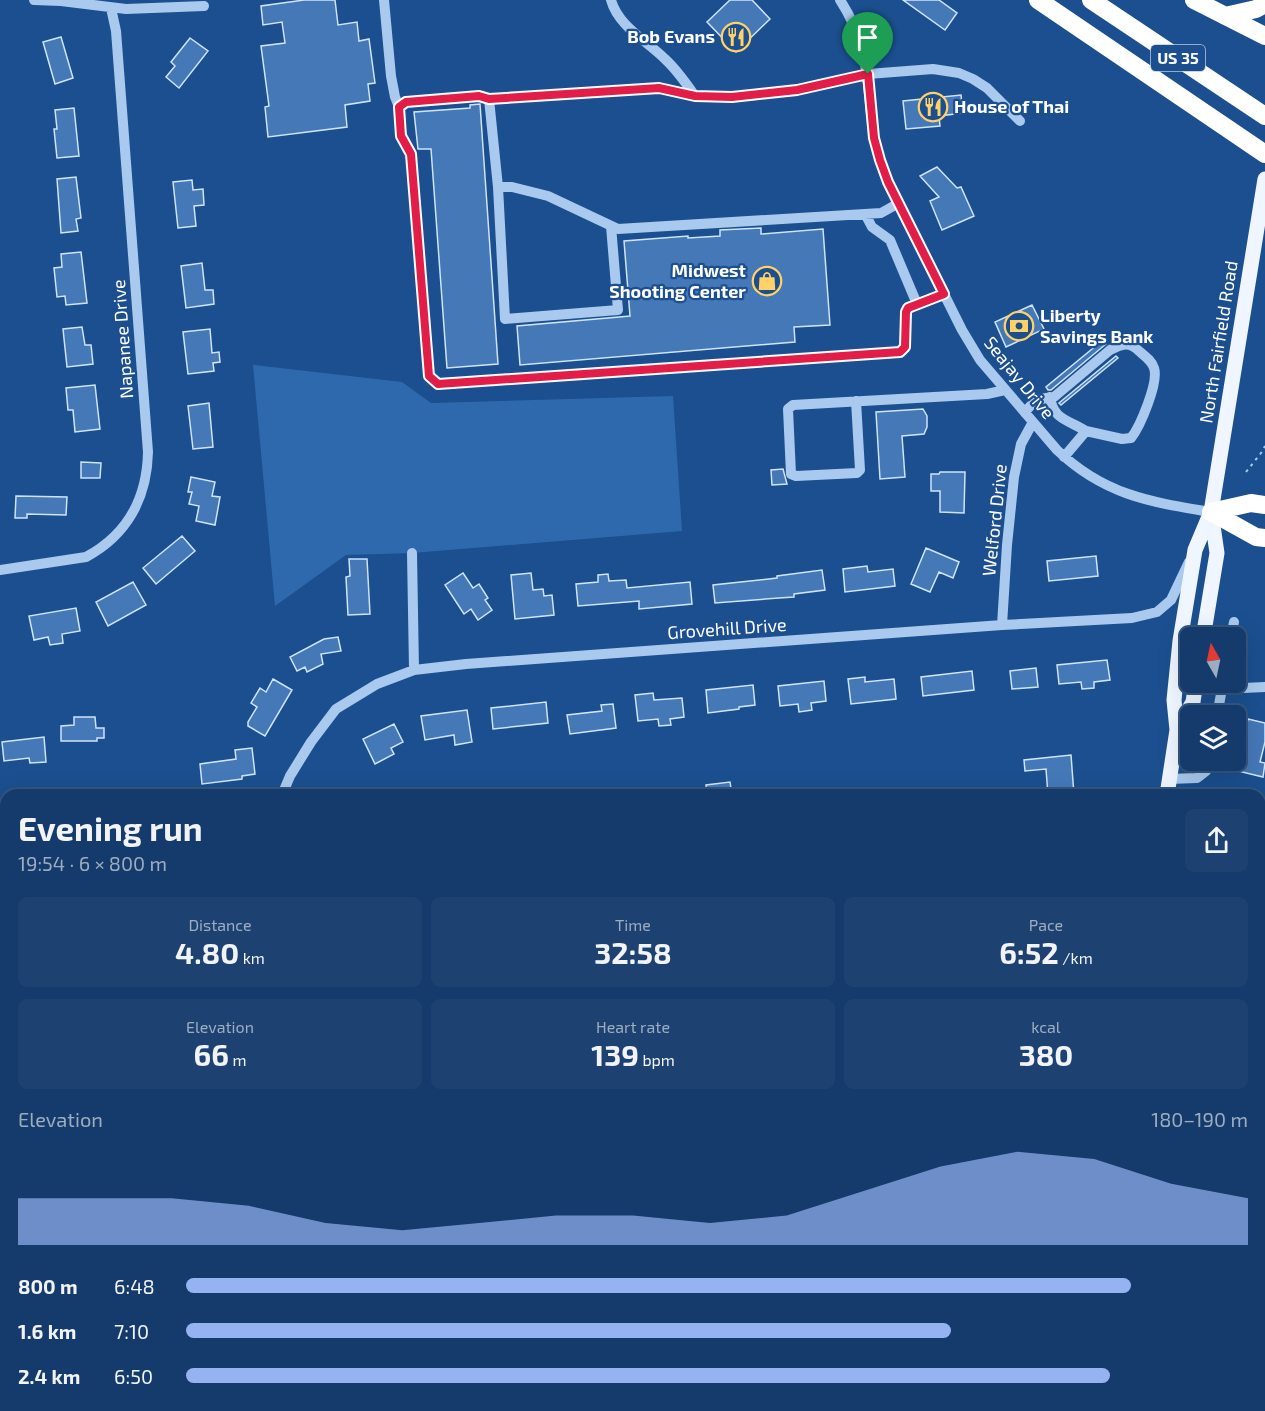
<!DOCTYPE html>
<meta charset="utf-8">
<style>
:root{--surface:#143b6b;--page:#1d4271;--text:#f1f3f6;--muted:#9dadc1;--line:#33557e;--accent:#95b2f1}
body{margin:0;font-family:"Exo 2",sans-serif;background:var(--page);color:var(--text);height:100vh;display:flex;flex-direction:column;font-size:22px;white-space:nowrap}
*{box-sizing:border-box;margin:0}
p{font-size:20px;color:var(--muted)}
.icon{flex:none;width:33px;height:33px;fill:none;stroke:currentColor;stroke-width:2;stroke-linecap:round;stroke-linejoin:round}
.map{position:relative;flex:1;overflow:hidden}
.drawer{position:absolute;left:0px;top:789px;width:1266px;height:622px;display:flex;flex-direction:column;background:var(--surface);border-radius:18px 18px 0 0;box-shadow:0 6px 24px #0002,0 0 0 2px var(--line)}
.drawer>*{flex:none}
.needle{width:39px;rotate:351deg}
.fabs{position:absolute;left:1180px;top:627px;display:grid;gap:12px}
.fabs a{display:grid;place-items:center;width:66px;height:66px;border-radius:9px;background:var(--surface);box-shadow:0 6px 24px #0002,0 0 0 2px var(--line);font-size:30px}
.pin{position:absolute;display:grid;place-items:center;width:51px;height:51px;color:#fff;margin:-62px -26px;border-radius:50% 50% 50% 0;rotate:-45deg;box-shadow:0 0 6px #0007}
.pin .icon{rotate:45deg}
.round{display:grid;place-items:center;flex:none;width:63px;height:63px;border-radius:9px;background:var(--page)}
.summary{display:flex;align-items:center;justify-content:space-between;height:102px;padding:0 18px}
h1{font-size:33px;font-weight:700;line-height:45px}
.metrics{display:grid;grid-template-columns:repeat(3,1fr);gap:9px;height:102px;padding:6px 18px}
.metrics div{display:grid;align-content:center;border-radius:9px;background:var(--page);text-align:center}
.metrics b{font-size:30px;font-weight:700}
.metrics small{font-size:16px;font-weight:400}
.metrics p{font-size:16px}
.chart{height:168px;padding:12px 18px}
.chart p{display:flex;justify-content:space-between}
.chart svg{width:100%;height:108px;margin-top:6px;fill:var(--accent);opacity:.7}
ul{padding:0 18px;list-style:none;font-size:20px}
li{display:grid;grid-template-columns:96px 72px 1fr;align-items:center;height:45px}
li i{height:15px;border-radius:8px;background:var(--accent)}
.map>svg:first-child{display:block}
</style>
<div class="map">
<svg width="1265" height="1411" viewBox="0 0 1265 1411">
<rect width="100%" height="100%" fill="#1b4f8f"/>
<!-- green -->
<path fill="#2e69ad" d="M253,365L402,382L431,403L673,396L682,531L412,553L346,555L275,606Z"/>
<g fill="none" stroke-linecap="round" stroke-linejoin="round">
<!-- stream -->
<path stroke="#9cc4f0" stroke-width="4" d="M1260,1158L1265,1150
M903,1411L915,1406"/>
</g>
<!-- building -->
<path fill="#4478b7" stroke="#cfe3fa" stroke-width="1.5" d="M304,0H335L338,25L357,22L359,41L369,39L375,83L368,84L370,101L345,105L347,127L268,137L265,107L269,106L261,46L285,43L282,22L263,25L261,6Z
M730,0H752L770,19L736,52L707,22Z
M903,0H939L957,13L945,30Z
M61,37L73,78L55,84L43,42Z
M190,38L208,51L179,88L166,77L175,66L171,62Z
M961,95L963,113L939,116L940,126L906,129L903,101Z
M480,104L498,364L447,368L431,149H418L414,112L470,108V105Z
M74,108L79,156L57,158L54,129H57L55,110Z
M937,167L957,188L961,187L974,216L942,230L930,201L939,197L920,176Z
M76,177L81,218L76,219L78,231L61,233L57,179Z
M192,180L193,190L203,189L204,205L194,206L196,226L178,228L173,182Z
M761,228V234L823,229L830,325L794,327L795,342L520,365L517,326L630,316L624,241L688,236V238L720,236V230Z
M81,252L87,303L66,305L65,296L57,297L54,268L62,267L61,254Z
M202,263L205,290H213L214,304L186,308L181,266Z
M1032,305L1044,329L1006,347L995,322Z
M82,327L85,345H91L93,364L67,367L63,329Z
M210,329L212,353L219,352L220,362L213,363L214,371L188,374L183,332Z
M1103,340L1106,344L1051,390H1048L1046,387Z
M1116,356L1118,358L1061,405L1059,403Z
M95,385L100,429L75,432L73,410H68L66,388Z
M209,403L213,447L193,449L188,406Z
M923,409L927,416V427L924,434L902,436L905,477L880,479L876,412Z
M81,462L101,463L100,478H81Z
M783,469L787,484L772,485L771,470Z
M940,472H965L964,513L940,512V491H931V474H939Z
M191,477L215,482L212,496L220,497L215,525L196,521L199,506L189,504L192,492H188Z
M16,496L67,497L66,515L27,514V518H15Z
M182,536L195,551L156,584L143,568Z
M926,548L959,562L953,578L939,572L930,592L911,584Z
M1096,556L1098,576L1049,581L1047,561Z
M349,559H367L370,614L348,615L346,577L350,576Z
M867,566L868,572L893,569L895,586L845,592L843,569Z
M822,570L825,590L794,594V597L779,598L715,603L713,585L777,578V576Z
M463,573L473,588L479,584L488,598L485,600L492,610L478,620L471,609L464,614L445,585Z
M531,573L533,590L543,589L544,596L552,595L554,615L515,619L511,575Z
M608,574L609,581L626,580L627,588L690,582L692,604L639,609V601L578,606L576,584L598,582V575Z
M133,582L146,605L108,626L96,602Z
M76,608L80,631L62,634L63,643L50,645L48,637L34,640L29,616Z
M338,637L341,651L321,654L323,664L307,672L305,667L297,671L290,657L324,639Z
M1107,660L1110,680L1094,682V688L1082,689L1081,682L1059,684L1057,665Z
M1036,668L1038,687L1012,689L1010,671Z
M972,671L974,690L923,696L921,677Z
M865,677V682L894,679L896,699L851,704L848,679Z
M273,679L292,690L265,736L248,726V722L257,707L251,703L260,688L266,692Z
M824,681L826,701L811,703L812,710L799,712L798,704L780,706L778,686Z
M753,685L755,705L739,707V709L708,713L706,690Z
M653,693L654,700L682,698L684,717L670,719L671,725L659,726L658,719L638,721L635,695Z
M546,702L548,723L493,729L491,708Z
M613,704L616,728L570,734L567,715L602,711L601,705Z
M467,710L472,742L455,745L454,735L425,740L421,716Z
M74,717H95L96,728H104V738H97V741H61V726L74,725Z
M1248,719L1265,723V742L1260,762L1265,763L1263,777L1238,771L1241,760H1238Z
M394,724L403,742L391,748L394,754L375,764L363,739Z
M44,737L46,762L30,763L29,758L4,761L2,742Z
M252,748L255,774L242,776V779L202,784L200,764L236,759L235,750Z
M1071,755L1074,795H1048L1046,769L1025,771L1024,760Z
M730,782L732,795H707L706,785Z"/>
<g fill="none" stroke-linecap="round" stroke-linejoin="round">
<!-- path -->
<path stroke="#a9c9ee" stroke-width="2" stroke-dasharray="3 4.5" stroke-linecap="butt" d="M1246,472L1261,453L1265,446"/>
<!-- minor -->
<path stroke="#a9c9ee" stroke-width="10" d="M34,0L61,1L126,9L204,6
M384,0L391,76L395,97L399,107
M611,0C618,26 647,41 665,59C677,70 686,83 695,96
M840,0C871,47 866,86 874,138C877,153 883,167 888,182L962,330L980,360L1057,450C1104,495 1150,502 1211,512
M489,99L479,96L416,101H406L399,107L401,136L411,154L429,376L438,384L900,352L905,347L906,312L908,307L944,294
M498,187H512L548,196L618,229L881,213L899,203
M865,214L872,227L890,240L917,304
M611,226L618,310L505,319L498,187L489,99L659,88L695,96L732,97L797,90L868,74L933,69L959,73L973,79L987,88L1020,121
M1050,397C1053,420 1069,420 1086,431
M856,401L860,470L857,473L796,476L791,474L788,409L793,405L987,394L1005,390
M1025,413C1032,401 1041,398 1054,397L1110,350C1122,344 1129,341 1139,351C1145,356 1152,361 1154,368C1159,382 1140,427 1131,438L1122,439L1086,431L1064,457
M412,553L414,670
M0,570L86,557C127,535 147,498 148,452L116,31L111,8
M1002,625L1007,545L1014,477L1021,444L1033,422
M1231,638L1234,622
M1222,689L1265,687
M1217,716L1223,683
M1169,779L1197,778L1206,771L1208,760
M282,795L290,776L311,742L336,709L377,684L414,670L466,664L1002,625L1132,618L1157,612L1171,600L1189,562
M0,809H6
M0,1072H6
M0,1326L6,1290
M1260,1399L1265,1400
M266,1411L267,1406"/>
<!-- major -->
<path stroke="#f0f6ff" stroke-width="15" d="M1203,638L1217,553L1211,512
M1177,730L1193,702L1196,682
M1167,795L1177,730L1174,700L1180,641L1195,550L1211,512L1265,179
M1130,1406V1411"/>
<!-- highway -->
<path stroke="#fff" stroke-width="18" d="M1038,0L1265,154
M1091,0L1265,116
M1194,0L1265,36
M1225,16L1256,9L1265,4
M1211,512L1256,537L1265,538
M1211,512L1251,503L1265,505"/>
</g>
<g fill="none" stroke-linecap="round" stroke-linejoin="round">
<!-- route casing -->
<g stroke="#fff" stroke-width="12">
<path id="route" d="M868,74L874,138L880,160L888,182L944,294L908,308L906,312L905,347L900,352L438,384L429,376L411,154L401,136L399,107L406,102L479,96L489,99L659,88L695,96L732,97L797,90Z"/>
</g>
<!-- route -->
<use href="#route" stroke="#e11d48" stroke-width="8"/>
</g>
<!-- icons -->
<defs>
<g id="restaurant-ring" transform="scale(1.5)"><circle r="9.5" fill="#1b4f8f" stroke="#ffd166" stroke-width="1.5"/><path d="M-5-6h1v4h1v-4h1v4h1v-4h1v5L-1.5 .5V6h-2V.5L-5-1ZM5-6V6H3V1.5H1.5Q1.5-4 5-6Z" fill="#ffd166"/></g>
<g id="shop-ring" transform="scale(1.5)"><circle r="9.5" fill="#1b4f8f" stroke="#ffd166" stroke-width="1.5"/><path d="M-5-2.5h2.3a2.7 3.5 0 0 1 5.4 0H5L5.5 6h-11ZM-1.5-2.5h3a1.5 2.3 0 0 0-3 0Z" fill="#ffd166"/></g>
<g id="bank-ring" transform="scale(1.5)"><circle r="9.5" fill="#1b4f8f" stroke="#ffd166" stroke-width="1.5"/><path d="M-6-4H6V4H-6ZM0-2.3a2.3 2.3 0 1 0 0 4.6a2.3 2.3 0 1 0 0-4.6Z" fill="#ffd166"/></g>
</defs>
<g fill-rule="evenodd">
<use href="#restaurant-ring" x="736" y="37"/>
<use href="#restaurant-ring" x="933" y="107"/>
<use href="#shop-ring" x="767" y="281"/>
<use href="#bank-ring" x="1019" y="326"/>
</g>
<g text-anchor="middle" stroke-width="4.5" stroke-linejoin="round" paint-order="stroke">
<!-- shield labels -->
<rect fill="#1b4f8f" stroke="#bbcadd" stroke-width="1.5" x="1151" y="45" width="54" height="26" rx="4.5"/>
<g font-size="16" font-weight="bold" fill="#fff">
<text x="1178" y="64">US 35</text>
</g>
<!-- poi labels -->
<g font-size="18" font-weight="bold" fill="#fff" stroke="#1b4f8f" text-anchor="end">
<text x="715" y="43">Bob Evans</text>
<text x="954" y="113" text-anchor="start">House of Thai</text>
<text x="746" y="277">Midwest<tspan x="746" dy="21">Shooting Center</tspan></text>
<text x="1040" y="322" text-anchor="start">Liberty<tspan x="1040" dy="21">Savings Bank</tspan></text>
</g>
<!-- street labels -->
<g font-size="18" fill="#fff" stroke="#1b4f8f">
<text transform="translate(123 339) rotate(-94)" y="6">Napanee Drive</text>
<text transform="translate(1219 342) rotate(-81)" y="6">North Fairfield Road</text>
<text transform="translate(1019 378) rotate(51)" y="6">Seajay Drive</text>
<text transform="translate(995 520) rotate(-84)" y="6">Welford Drive</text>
<text transform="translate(727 629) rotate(-4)" y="6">Grovehill Drive</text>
</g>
</g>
</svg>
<div class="fabs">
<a><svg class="needle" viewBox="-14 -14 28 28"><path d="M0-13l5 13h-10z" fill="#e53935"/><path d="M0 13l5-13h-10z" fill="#9dadc1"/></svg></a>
<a><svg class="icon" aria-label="layers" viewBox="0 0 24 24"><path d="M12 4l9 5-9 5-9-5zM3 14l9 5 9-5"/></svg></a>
</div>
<div class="pin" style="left:868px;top:74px;background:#1e9e55"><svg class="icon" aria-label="arrive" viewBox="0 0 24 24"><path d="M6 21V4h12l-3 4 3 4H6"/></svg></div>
<section class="drawer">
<div class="summary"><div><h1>Evening run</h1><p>19:54 · 6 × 800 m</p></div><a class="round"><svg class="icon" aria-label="share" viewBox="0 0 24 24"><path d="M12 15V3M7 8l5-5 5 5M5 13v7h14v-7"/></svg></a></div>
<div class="metrics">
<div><p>Distance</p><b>4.80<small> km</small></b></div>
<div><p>Time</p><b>32:58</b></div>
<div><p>Pace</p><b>6:52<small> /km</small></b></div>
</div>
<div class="metrics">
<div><p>Elevation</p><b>66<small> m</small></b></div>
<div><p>Heart rate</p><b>139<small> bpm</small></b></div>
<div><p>kcal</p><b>380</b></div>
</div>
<div class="chart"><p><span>Elevation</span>180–190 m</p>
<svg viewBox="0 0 160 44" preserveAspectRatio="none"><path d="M0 44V25L10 25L20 25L30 28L40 35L50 38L60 35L70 32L80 32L90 35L100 32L110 22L120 12L130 6L140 9L150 19L160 25V44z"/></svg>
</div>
<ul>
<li><b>800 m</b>6:48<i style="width:89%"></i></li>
<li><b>1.6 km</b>7:10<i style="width:72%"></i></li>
<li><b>2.4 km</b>6:50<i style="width:87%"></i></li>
</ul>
</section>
</div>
